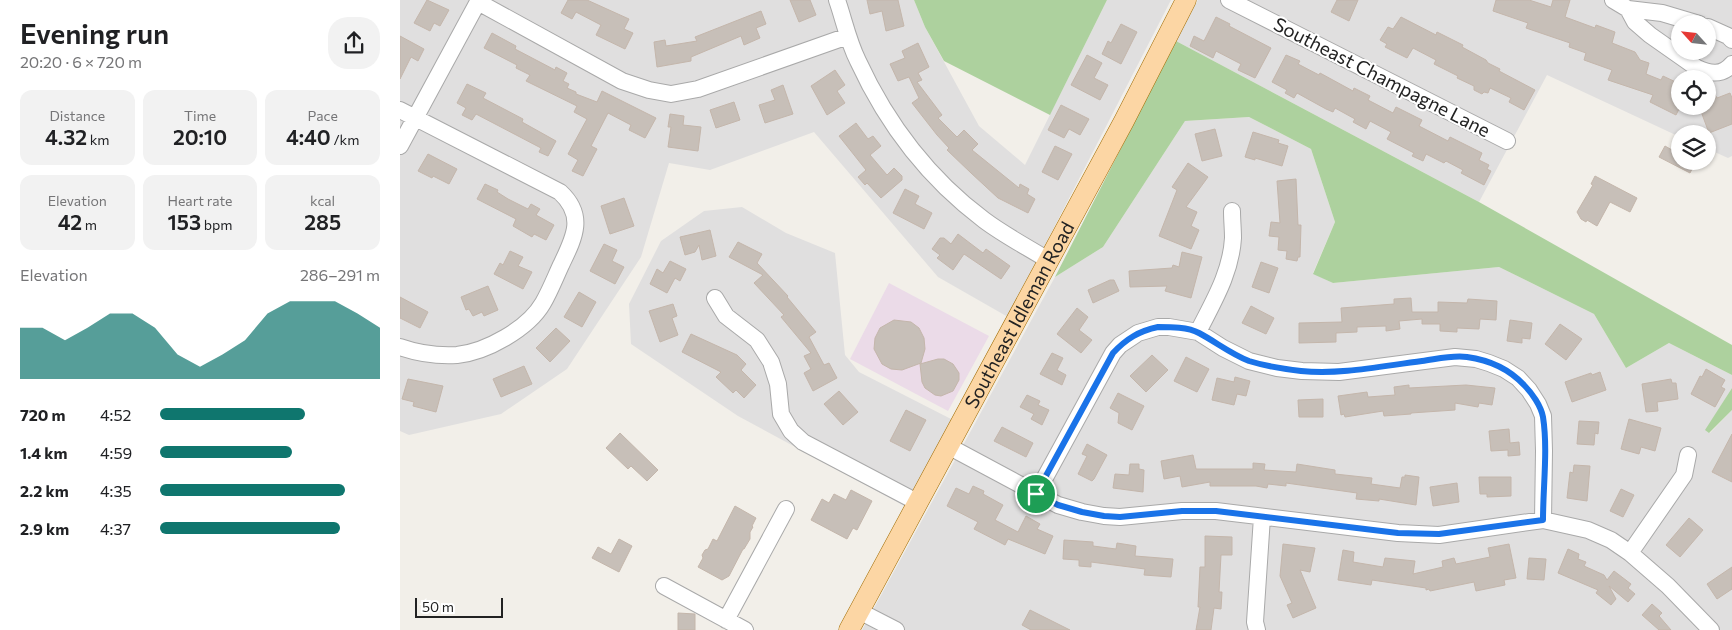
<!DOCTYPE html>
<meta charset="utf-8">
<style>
:root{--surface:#fff;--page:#f2f2f2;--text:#202124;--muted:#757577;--accent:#0f766e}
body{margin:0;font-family:Commissioner,sans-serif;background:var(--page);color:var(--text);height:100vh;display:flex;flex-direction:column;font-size:19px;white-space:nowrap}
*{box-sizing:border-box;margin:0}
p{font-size:16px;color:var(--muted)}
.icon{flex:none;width:28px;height:28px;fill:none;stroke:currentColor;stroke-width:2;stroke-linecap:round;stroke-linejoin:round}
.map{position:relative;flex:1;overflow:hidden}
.sheet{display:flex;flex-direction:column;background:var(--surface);width:400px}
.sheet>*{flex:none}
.needle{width:32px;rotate:297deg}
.buttons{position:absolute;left:1271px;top:15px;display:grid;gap:10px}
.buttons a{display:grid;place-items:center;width:45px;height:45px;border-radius:50%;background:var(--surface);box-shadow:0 1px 4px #0004;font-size:25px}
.scale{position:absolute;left:15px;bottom:12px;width:88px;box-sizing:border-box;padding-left:5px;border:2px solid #222;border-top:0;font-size:14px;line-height:18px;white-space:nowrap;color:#222;-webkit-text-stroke:4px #fff;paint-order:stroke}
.pin{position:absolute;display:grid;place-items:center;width:42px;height:42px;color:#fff;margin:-21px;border:2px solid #fff;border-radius:50%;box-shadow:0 1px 5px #0007}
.round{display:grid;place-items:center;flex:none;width:52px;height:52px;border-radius:20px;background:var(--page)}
.head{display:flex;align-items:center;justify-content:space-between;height:85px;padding:0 20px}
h1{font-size:28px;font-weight:600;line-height:38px}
.figures{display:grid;grid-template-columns:repeat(3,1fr);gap:8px;height:85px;padding:5px 20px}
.figures div{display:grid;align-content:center;border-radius:12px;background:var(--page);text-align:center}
.figures b{font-size:21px;font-weight:600}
.figures small{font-size:14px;font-weight:400}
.figures p{font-size:14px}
.chart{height:140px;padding:10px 20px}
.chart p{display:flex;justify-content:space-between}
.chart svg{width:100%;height:90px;margin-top:5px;fill:var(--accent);opacity:.7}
ul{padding:0 20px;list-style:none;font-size:16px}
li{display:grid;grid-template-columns:80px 60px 1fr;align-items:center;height:38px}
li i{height:12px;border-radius:6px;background:var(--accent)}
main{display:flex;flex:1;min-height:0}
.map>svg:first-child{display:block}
</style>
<main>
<section class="sheet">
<div class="head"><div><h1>Evening run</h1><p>20:20 · 6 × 720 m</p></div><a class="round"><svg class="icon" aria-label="share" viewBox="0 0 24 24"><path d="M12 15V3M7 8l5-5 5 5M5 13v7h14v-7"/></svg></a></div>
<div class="figures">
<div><p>Distance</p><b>4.32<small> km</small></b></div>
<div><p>Time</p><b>20:10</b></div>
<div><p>Pace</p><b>4:40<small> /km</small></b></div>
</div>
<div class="figures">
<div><p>Elevation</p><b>42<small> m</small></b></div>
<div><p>Heart rate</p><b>153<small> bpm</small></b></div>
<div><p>kcal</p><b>285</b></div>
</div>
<div class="chart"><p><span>Elevation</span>286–291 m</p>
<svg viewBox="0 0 160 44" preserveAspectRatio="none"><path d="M0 44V19L10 19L20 25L30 19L40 12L50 12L60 19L70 32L80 38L90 32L100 25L110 12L120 6L130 6L140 6L150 12L160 19V44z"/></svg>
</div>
<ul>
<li><b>720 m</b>4:52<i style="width:66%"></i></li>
<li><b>1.4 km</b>4:59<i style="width:60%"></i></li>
<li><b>2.2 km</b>4:35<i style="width:84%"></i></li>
<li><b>2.9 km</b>4:37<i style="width:82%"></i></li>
</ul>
</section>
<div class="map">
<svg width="1332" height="630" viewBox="0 0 1332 630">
<rect width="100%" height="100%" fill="#f2efe9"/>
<!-- residential -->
<path fill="#e0dfdf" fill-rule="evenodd" d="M0,0H514L525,27L579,126L625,165L707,0H771L608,317L538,277L414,132L310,170L269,163L241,257L167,369L101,414L9,435L0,431Z
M798,0H1332V156L1328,158L1308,149V134H1280V137L1147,75L1079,202L776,41ZM1280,24H1308V51H1280ZM1280,79H1308V106H1280Z
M849,117L911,149L935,222L913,273L933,283L1099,267L1194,314L1226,368L1269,343L1332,375V388L1306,430L1310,433L1332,410V630H462L655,277L703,247L785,121Z
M342,207L386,233L435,253L445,355L459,372L553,420L508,508L338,416L231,344L229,304L261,241L304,211Z"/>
<!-- industrial -->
<path fill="#ebdbe8" d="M489,283L589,336L548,411L450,359Z"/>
<!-- forest -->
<path fill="#add19e" d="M514,0H707L650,115L544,61L525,27Z
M776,41L1079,202L1332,345V375L1269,343L1226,368L1194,314L1099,267L933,283L913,274L935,222L911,149L849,117L785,121L703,247L655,277Z
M1332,388V410L1309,433L1305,430Z"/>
<!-- building -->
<path fill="#c7bfb8" stroke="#c4b6ab" d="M27,0L49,10L40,26L34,23L30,31L14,23Z
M168,0H187L229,19L224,29L233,33L225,49L196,35L201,25L176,12L172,19L161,13Z
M390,0H410L416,15L399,22Z
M467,0H498L504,26L486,31L482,11L470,14Z
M937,0H958L949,21L931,12Z
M1096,0H1129L1151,7L1153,0H1170L1165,17L1195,28L1196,25L1215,32L1212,43L1235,52L1240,60L1249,63L1246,74L1261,80L1263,76L1280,84V107L1276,115L1250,102L1253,95L1208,80L1212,70L1184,60L1186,53L1169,47L1170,43L1126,28L1128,23L1093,11Z
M361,11L366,24L356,28L360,38L344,45L341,36L291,57V61L257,67L254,42L265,40L266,46L297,41L295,37Z
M816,17L830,24L829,26L871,48L855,78L838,70L841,64L816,51L813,58L790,46L794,36L804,41Z
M1001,17L1036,35L1037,32L1063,45L1062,47L1086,60L1088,63L1100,69L1099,71L1135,90L1124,110L1109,102L1111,98L1090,88L1088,93L1084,92L1082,94L1074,90V86L1057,78L1058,76L1034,64L1036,60L1013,48L1007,58L985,47L987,44L980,40L988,27L993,29Z
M721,24L737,32L721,64L702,54L708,41L711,43Z
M92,33L116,46L115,49L155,70L156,67L167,73L163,81L169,84L167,88L176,92V94L197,102L202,91L256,118L245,138L229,130L231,125L208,113L191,146L197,149L183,176L172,171L178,160L168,154L187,119L174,112L177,106L126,81L130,75L116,68L117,65L84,48Z
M0,36L24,49L18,61L11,57L0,79Z
M518,43L529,67L518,73L522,80L517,82L542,115L538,118L557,137L564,130L578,144L572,150L619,188L620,184L629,189L627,194L635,199L628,213L598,198L571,173L547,150L549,148L537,135L512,103L519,98L509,77L498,81L490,64L505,58L502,51Z
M687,55L702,63L694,78L708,85L700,100L671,85Z
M886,55L900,61L898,64L919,75L920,73L953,91L954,88L970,96L968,100L993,113L996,107L1022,120L1019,126L1048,141L1050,137L1082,153L1079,160L1089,165L1087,169L1091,171L1084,185L1061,173L1063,170L1046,161L1044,163L1026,154L1023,161L1012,156L1014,153L987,139L991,132L970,121L966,129L953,122L955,119L935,108L933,112L926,109L897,93L894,98L885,93L887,90L872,82Z
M435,70L445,85L437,91L445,103L427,115L411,86Z
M67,84L86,93L83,98L123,119L122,122L156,141L148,156L139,152L141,148L76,114L72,120L62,115L66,108L57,103Z
M383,85L393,114L365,123L359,105L375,100L371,90Z
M1314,93L1317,98L1330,93L1332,98V124L1309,133L1299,106H1308V96Z
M334,102L340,120L316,128L310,110Z
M661,105L689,119L680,135L669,129L664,138L648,130Z
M270,114L284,116L283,125L301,127L298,151L268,147L271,127H268Z
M456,123L468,139L473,136L481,146L470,155L487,175L494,168L502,176V180L481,198L467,183L465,185L458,177L466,170L439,136Z
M815,129L822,156L802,161L795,134Z
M853,132L879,140L878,143L888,146L882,166L855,158V160L845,157Z
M1280,135V161H1296L1290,173L1259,157L1265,146L1272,150Z
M655,146L672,154L658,180L642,172Z
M28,154L57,169L49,184L33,176L32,178L18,171Z
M788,163L808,177L786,207L797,212L791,226L799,230L791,249L759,236L777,190L772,187Z
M1195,176L1237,198L1230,212L1210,202L1197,226L1187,220L1186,222L1181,219L1177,212L1193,185L1191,184Z
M896,179L898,225H901L900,257H898L897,261L886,259L887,251L878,250L879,237L869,236L871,222L880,223L877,181Z
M85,184L98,190L97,192L108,199L128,209L131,204L140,209L136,215L154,225L146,240L134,234L132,237L113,226L116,219L77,199Z
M505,189L519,196L515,204L532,213L524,229L493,213Z
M224,198L234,226L210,234L201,206Z
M310,230L316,256L302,260L299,245L295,252L285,255L280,237Z
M558,234L583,253L586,249L610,266L601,279L564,254L553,270L537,258L540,255L532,249L540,238H544L551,244Z
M338,242L362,254L357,263L388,296L387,297L416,332L409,337L424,365L429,363L437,378L413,391L404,373L411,369L404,356L411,353L381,317L384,315L354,283L363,275L329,257Z
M204,244L217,250L212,261L224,267L215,284L190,271Z
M110,251L123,257L118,266L132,272L123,289L94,274L100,263L103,265Z
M782,252L802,257L791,298L765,291L767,286L730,287L729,271L772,268L773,265L779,267Z
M270,261L286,269L280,281L275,278L267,293L250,284L257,269L263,273Z
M861,262L878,268L869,293L852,287Z
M710,280H714L719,291L693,303L688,290Z
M88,286L98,310L84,316L82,312L73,316L69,309L66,310L61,297Z
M179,292L196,302L182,327L164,317Z
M0,297L28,312L20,328L0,318Z
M1011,298L1012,312H1038V302L1067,303L1068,299L1097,301L1096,320L1080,319L1079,329L1057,328V332L1040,331V324H1022V319L999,321L1000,329L986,331V326L957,327V332L936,333V342L899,343V323L942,322L941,308L994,304V299Z
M273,304L277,316L272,318L278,335L260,342L249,311Z
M851,306L874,318L866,334L842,323Z
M677,308L688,317L679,330L692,340L681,353L657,334Z
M494,320L511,322L519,328L524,338L525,349L521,363L502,370L491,369L482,364L474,349L475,338L480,328Z
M1110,320L1132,323L1130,339L1122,338V343L1107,341Z
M1160,324L1182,339L1166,360L1145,344Z
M156,328L170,341L150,362L136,348Z
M291,334L337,355L346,364L341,370L356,385L344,398L336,390L333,393L316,377L321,372L282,352Z
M652,353L663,358L657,370L666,375L662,385L640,374Z
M752,355L768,370L746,392L730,376Z
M786,357L809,369L797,392L774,381Z
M538,359H544L553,364L559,373V380L553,391L541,396L535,395L525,388L522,382L520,364Z
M124,366L132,384L101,397L93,379Z
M1306,369L1325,380L1321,387L1325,389L1315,407L1291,394L1300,376L1302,377Z
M1200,372L1206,390L1172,402L1165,382L1191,373L1192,375Z
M835,377L850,381L846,396L837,394L834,405L812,400L817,378L834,382Z
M8,379L43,386L36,412L13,406L14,402L2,399Z
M1271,379L1272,383H1276L1278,399L1257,402L1258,411L1246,412L1242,384Z
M1009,385V388L1066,385L1095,388L1092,405L1079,403L1078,407L1055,403V410L1011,413V414L984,416L983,411L945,417L944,414L941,415L938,396L967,392L968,397L995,395L994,387Z
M439,391L458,412L443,425L424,404Z
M718,393L744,406L732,430L718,423L719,413L710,408Z
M627,395L640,401L638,405L649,410L642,425L631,419L634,414L620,407Z
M923,399V417H899L898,400Z
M506,410L526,420L510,451L490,441Z
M1229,419L1261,428L1255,451L1241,447L1239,454L1221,449Z
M1179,421L1199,422L1198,434L1195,433L1194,445L1177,444Z
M602,427L633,443L626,457L594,441Z
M1109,429L1110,443L1119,442L1120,455L1108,456V450L1091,451L1089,431Z
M220,433L258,470L247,481L231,466L228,469L206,448Z
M1332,434V482L1312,472Z
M687,444L707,455L694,479L692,481L678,474L687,456L682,454Z
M793,455L796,469H853V463L865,464L864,470L896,472L897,464L935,470V474L972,478L971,484L1000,488L1002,477H1005V475L1019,477L1016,505L979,499V501L956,499L957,493L886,483V486L868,484L867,488L856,486H810V482L782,487L780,476L764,479L761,461Z
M730,464H739V469L744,470L743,492L713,488L715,474L729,475Z
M1174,465L1190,466L1187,501L1167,498L1170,472L1173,473Z
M1079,477H1111V496L1087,497V494H1080Z
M1057,483L1059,502L1033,506L1030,487Z
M573,486L584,491L583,494L603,505L595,520L618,532L626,516L640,524L637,529L653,536L645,554L608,539L605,545L574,529L578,522L547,506L556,488L569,494Z
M1221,489L1234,495L1223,517L1210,511Z
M451,490L472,501L457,530L453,528L447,539L411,520L422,499L429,503L434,494L446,500Z
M335,506L356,518L352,526L353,527L350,532V539L344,549H343L329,576L322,580L298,567L303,558L302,555L305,550L308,549L313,539L317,541Z
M1289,518L1303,530L1280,557L1266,545Z
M805,536L832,537V555H821L819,592H822L821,609L814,608L811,630H796L800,607H798L800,567H805Z
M219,539L232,546L219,572L192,558L198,547L211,554Z
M664,540L693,542V546L716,549L717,543L736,546L735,556L773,559L771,577L744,575L745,569L691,562V567L679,566V560L663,559Z
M883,544L915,548L910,572L900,570L916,608L893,618L887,605L892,603L880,576Z
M1109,544L1116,578L1104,580L1105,585L1076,591L1074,582L1030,591L1029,589L1026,590V588L972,580L971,585L938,580L943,550L954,552L953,562L983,567L985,558L1015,561L1013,574L1043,567L1042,561L1054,558L1056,564L1090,557L1088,548Z
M1168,549L1179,554L1178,559L1186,562L1184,566L1204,575L1207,580L1214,571L1231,584L1228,588L1235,594L1228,602L1209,586L1216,599L1211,605L1196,593L1198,590L1158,573Z
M1129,558L1146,559L1144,580L1127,579Z
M1332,567V589L1317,599L1307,584Z
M1252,604L1262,613L1259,616L1271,630H1259L1242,615Z
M630,610L670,630H631L622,625Z
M278,613L295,614V630H278Z"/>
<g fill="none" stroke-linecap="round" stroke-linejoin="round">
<!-- minor casing -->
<g stroke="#a9a9a9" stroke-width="18">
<path id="minor" d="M437,0C444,20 448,41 458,61C487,124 528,178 584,220C604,235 627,247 648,260
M829,0L1107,141
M1213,0L1228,9L1262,13L1299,24
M78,2L222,81L249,90L271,94L298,89L448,36
M1228,9L1235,22L1250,35L1297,68C1310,74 1322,76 1332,64
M1308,27L1328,36L1332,40
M0,110L160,192C186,216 174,238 161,265C155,278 150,291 143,303C128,329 86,352 57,355C39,356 17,353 0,347
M0,146L79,0
M315,298L326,316L357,340L371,362L378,384L381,414L391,431L403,442L517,502
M798,332C813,302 831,273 833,238C833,229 832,220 832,211
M548,446L658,505L682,512L704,516L720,517L782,511H816L998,533L1039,535L1143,520L1188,530L1211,540L1230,553L1268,586L1311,630
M636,494L713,353L720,345L738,333L758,327H769L798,332L823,348L849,361L877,368L902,371L939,372L1055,357L1076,359L1089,363L1104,369L1118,378L1129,390L1138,404L1143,416L1144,451L1143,520
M1230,553L1284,475L1288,455
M264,586L345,630
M459,611L496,630
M326,620L386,509
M857,630L855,622L862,517"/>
</g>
<!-- major casing -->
<g stroke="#a06b00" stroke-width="21">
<g id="major">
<path id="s1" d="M449,630L724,121L786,0"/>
</g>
</g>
<!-- minor -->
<use href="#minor" stroke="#fff" stroke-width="16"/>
<!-- major -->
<use href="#major" stroke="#fcd6a4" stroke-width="20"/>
</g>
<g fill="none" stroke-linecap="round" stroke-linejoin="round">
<!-- route casing -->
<g stroke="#fff" stroke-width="10">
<path id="route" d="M758,327C771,327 788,327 799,333C816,342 831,354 849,361C865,366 884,369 901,371C941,375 982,366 1022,361C1037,359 1052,355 1067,357C1089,360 1109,369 1124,385C1132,393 1141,406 1143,417C1148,449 1143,487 1143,520L1039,534L998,533L816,511H782L720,517L704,516L682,512L658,505L636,494L713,353C726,339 739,331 758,327Z"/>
</g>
<!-- route -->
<use href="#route" stroke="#1a73e8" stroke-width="6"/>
</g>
<g text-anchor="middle" stroke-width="4" stroke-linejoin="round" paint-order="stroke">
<!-- street labels -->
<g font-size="19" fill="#222" stroke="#fff">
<text transform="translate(982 77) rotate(27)" y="7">Southeast Champagne Lane</text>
<text dy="7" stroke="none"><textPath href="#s1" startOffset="358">Southeast Idleman Road</textPath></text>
</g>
</g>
</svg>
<div class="buttons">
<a><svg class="needle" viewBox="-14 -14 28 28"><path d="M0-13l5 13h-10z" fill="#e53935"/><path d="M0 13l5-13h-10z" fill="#757577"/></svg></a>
<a><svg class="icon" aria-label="locate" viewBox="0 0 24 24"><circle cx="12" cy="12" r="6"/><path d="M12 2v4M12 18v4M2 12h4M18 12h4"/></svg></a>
<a><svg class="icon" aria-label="layers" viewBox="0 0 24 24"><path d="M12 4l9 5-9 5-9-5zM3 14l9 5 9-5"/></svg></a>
</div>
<div class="scale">50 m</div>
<div class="pin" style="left:636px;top:494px;background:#1e9e55"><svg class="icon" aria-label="arrive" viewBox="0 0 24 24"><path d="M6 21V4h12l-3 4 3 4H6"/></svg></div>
</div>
</main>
